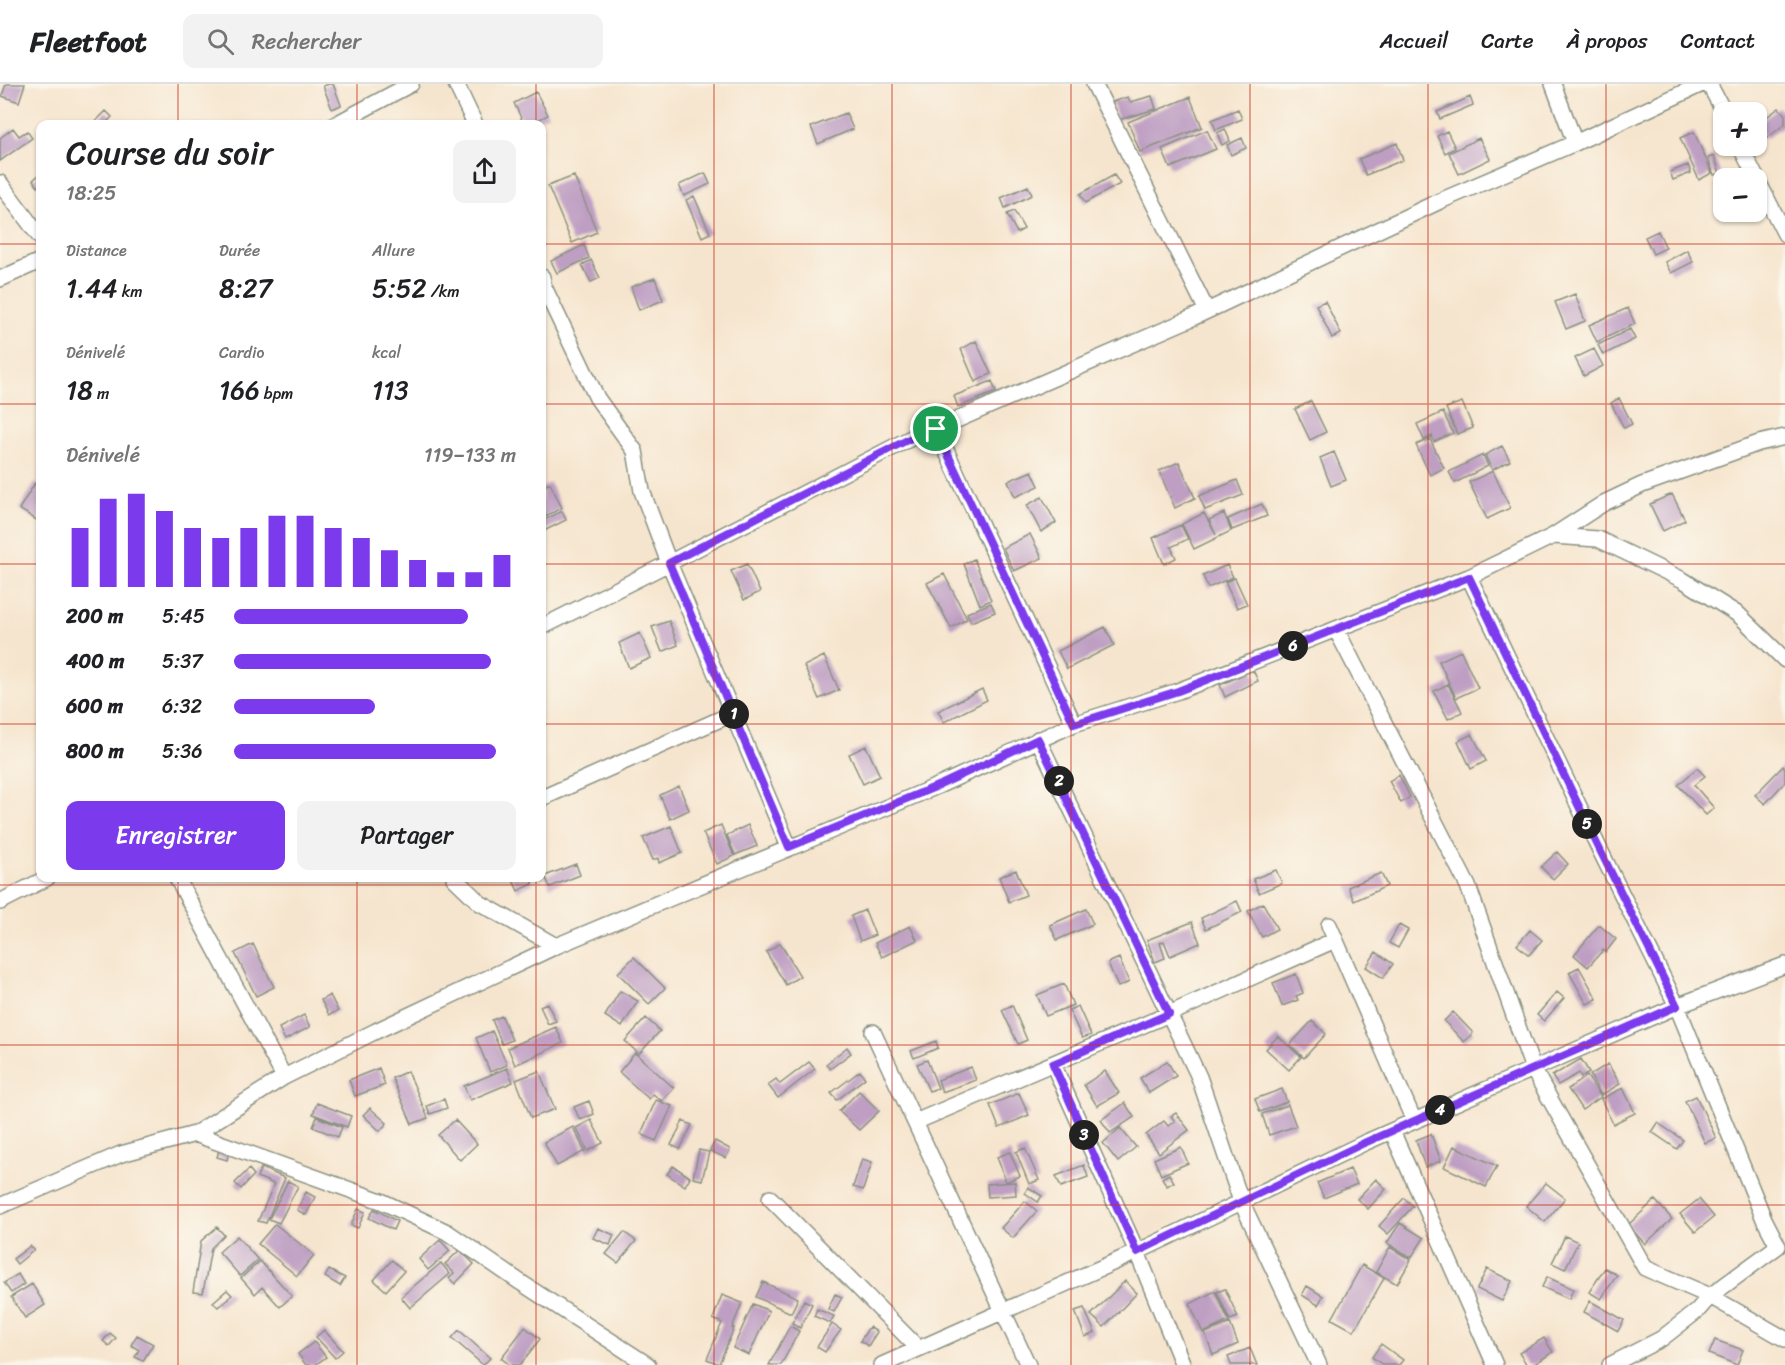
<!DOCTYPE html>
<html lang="fr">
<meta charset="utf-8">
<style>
:root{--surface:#fff;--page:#f2f2f2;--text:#202124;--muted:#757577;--line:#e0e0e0;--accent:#7c3aed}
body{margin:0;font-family:Sriracha,sans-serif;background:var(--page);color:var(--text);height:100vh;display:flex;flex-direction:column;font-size:22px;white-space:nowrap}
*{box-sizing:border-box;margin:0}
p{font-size:20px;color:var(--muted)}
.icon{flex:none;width:33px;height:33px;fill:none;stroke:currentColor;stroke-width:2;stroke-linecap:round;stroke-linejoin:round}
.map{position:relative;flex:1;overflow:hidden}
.drawer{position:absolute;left:36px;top:36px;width:510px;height:762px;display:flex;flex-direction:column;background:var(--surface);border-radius:12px;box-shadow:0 2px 4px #0004}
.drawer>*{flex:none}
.controls{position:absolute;left:1713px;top:18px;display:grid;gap:12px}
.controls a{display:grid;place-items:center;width:54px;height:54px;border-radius:12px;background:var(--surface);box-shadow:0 2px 4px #0004;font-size:30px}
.pin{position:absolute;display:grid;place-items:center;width:51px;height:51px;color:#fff;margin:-26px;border:3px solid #fff;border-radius:50%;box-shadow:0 2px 6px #0007}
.km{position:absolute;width:30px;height:30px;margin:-15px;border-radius:50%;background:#222;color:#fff;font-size:16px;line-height:30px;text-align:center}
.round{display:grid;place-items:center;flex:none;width:63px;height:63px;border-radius:12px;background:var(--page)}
.summary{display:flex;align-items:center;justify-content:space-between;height:102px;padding:0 30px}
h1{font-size:33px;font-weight:600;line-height:45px}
.figures{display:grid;grid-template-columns:repeat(3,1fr);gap:9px;height:102px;padding:6px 30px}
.figures div{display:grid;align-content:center}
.figures b{font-size:26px;font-weight:600}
.figures small{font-size:16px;font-weight:400}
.figures p{font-size:16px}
.chart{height:168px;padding:12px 30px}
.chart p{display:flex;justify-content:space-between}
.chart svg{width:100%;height:108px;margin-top:6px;stroke:var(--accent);stroke-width:6}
.action{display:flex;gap:12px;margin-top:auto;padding:12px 30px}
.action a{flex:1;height:69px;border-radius:12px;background:var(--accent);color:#fff;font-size:24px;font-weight:600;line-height:69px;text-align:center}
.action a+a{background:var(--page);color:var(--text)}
ul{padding:0 30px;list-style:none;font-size:20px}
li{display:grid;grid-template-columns:96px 72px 1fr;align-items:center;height:45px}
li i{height:15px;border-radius:8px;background:var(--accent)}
header{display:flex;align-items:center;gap:36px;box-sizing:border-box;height:84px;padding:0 30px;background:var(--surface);border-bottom:2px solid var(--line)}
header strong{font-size:28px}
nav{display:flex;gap:33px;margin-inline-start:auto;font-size:21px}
.search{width:420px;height:54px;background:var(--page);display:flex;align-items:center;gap:15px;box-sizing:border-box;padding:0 21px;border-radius:12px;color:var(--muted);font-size:22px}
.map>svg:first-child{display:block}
</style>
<header>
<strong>Fleetfoot</strong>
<div class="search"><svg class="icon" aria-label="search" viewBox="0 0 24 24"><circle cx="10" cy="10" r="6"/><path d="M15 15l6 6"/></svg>Rechercher</div>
<nav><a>Accueil</a><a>Carte</a><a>À propos</a><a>Contact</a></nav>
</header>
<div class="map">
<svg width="1785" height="1281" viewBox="0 0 1785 1281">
<rect width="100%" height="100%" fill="#fbf7ec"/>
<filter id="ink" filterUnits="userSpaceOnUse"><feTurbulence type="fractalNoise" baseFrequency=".0167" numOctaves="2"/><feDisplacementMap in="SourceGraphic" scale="12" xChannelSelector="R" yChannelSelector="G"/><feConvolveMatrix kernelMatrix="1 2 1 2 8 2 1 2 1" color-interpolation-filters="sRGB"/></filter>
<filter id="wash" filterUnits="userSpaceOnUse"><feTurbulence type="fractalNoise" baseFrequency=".008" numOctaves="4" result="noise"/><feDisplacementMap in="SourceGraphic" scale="24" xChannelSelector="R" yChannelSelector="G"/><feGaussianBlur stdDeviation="1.35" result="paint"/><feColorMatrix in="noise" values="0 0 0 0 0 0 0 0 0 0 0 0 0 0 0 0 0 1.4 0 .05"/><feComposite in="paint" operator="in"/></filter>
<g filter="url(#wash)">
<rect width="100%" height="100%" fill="#f6e5ce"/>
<g id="blocks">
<!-- building -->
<path fill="#be9ec3" d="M6,0H25L19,18L2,12Z
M329,0H333L341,21L332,25L323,2Z
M536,8L548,31L530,40H524L514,19Z
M1152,12L1156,25L1118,36L1112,18L1128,13L1130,18Z
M1190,13L1202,43L1140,68L1128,38Z
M1470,13L1473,21L1440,35L1437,28Z
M1779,24L1785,31V40L1766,55L1756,41Z
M1238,25L1242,35L1216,46L1212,36Z
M106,27L112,33L105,40H93Z
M846,29L853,45L818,60L811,43Z
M13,44L19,52L27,47L32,54L0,77V54Z
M1225,45L1230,57L1222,61L1217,49Z
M1207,46L1216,65L1170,84L1162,65Z
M1447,47L1455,64L1445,69L1437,52Z
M1694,48L1712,89L1699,96L1680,54Z
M1242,54L1246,64L1231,71L1227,61Z
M1479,54L1490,75L1459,90L1449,69Z
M1397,59L1403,76L1366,91L1359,75Z
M1714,72L1720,89L1714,91L1708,74Z
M1688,81L1691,89L1673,96L1670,88Z
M705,89L710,100L684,112L679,101Z
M40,90V101L38,103L33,96Z
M1114,91L1120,100L1085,119L1080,110Z
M574,92L597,148L572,159L548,102Z
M1028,102L1032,111L1005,124L1001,114Z
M694,112L710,149L702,153L686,116Z
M1014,127L1024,145L1017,149L1007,130Z
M1658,147L1666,164L1653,170L1645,153Z
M584,161L589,174L557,189L551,177Z
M1687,166L1693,178L1671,189L1665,178Z
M591,176L600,194L591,198L582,181Z
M655,194L663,216L639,226L631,203Z
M1575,210L1585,237L1566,245L1555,218Z
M1325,217L1341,250L1332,254L1316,221Z
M1628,224L1635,240L1597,258L1589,241Z
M1630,245L1635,255L1603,271L1598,261Z
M976,257L991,290L975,298L961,265Z
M1594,265L1603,282L1584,292L1575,274Z
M992,297L996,308L958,323L954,312Z
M1619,314L1632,340L1624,344L1611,319Z
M1311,317L1326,348L1310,356L1295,325Z
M1462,318L1473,344L1457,350L1446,324Z
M1443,328L1453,349L1434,358L1432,352L1424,356L1417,340Z
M1430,355L1444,384L1430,391L1416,361Z
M1502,362L1510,377L1492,386L1485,371Z
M1334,368L1346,396L1331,402L1320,374Z
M1483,371L1488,382L1455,399L1449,388Z
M1179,378L1195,414L1175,424L1159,387Z
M1032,387L1039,402L1015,413L1008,397Z
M1493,387L1510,424L1487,435L1469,398Z
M1237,396L1243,411L1205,426L1199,412Z
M35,399L40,402V433L38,437L19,425Z
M550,399L562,424L542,434V403Z
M1672,410L1685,436L1663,447L1650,420Z
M1042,413L1056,439L1041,448L1027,421Z
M1262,420L1267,432L1232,446L1228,435Z
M562,427L566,436L542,448V437Z
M1204,429L1216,451L1209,436L1224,429L1231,447L1194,465L1182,440Z
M1181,441L1188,455L1171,463L1176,474L1164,480L1153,454Z
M1030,450L1042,474L1014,487L1003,464Z
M974,475L991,516L980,521L964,480Z
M747,480L760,508L744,516L731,487Z
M1227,481L1233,493L1208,504L1203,492Z
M944,490L967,535L951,544L927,499Z
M1235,494L1247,520L1237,524L1225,498Z
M991,519L995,528L971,538L967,529Z
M669,537L678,561L662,568L652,543Z
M1105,543L1114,561L1067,585L1058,567Z
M640,549L651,574L629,584L619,559Z
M1461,567L1478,604L1456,614L1439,577Z
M824,572L839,606L819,615L804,582Z
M1253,586L1258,597L1225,613L1220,601Z
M1448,600L1462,628L1448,635L1434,607Z
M982,605L987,616L944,638L938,627Z
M1472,650L1486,677L1471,685L1458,657Z
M866,662L880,692L863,700L849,670Z
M1783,682L1785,684V698L1765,720L1755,711Z
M1697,684L1705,692L1694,701L1714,724L1706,731L1678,701Z
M1399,691L1410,713L1401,719L1389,697Z
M679,702L689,726L670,735L660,711Z
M721,741L734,772L717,780L703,749Z
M748,741L757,762L735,771L727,751Z
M671,742L682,769L659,779L658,774L653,776L643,754Z
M1557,768L1568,780L1553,795L1541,783Z
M576,780L580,791L550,803L545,792Z
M1016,786L1026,811L1009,818L999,793Z
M1276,786L1282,799L1259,809L1253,795Z
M1381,789L1387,802L1354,817L1348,803Z
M512,794H530L533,800L518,807Z
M1237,817L1242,828L1206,845L1201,834Z
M1263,819L1277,845L1262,853L1248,827Z
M1086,825L1093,840L1057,856L1050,841Z
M865,826L875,851L860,857L851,832Z
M1192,838L1200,859L1170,872L1164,857L1160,859L1165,874L1155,878L1147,856Z
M1399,841L1408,846L1398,864L1389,859Z
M1599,841L1616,855L1606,868L1603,866L1588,883L1574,871Z
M910,842L917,856L882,873L875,859Z
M1530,846L1542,856L1529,871L1517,861Z
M780,859L800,892L786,901L766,868Z
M253,860L274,903L256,912L235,869Z
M1376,868L1393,880L1383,894L1366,883Z
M634,873L665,904L649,920L618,889Z
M1119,874L1129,898L1118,903L1108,879Z
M1579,883L1597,915L1587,920L1569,888Z
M1296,890L1303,909L1296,912L1298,916L1282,922L1273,899Z
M1064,900L1073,921L1046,932L1037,911Z
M620,907L638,917L622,943L605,932Z
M1557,908L1564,914L1544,937L1537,931Z
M330,911L338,927L329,931L321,916Z
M547,919L556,937L548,940L540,922Z
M1012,921L1027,956L1018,960L1002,926Z
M1078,922L1091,951L1082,954L1069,926Z
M1453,928L1473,949L1464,958L1444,937Z
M304,931L310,943L285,956L279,944Z
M502,932L512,956L502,960L492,936Z
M646,934L660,947L639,970L625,957Z
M1312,937L1326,950L1304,974L1290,961Z
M556,943L563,959L515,981L508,964Z
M492,947L507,981L490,988L476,954Z
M1278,952L1301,973L1289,986L1266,965Z
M936,957L938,964L914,974L911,967Z
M847,963L851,969L830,985L826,980Z
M635,969L674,1004L662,1017L653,1010L649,1015L619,988Z
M1581,975L1589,988L1581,993L1579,989L1558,1001L1552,992Z
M927,976L938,1004L929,1007L917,980Z
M1167,977L1176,992L1149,1009L1140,994Z
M809,978L815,985L778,1014L768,1001L776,995L780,1000Z
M1608,980L1620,1000L1601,1011L1590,991Z
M971,983L976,996L942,1008L938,996Z
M379,984L385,1001L355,1012L349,996Z
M507,984L513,998L470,1016L464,1002Z
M408,987L428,1034L412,1040L392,994Z
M539,987L555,1025L531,1034L516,996Z
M860,987L865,994L837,1016L831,1009Z
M1105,987L1119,1009L1097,1022L1084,1001Z
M1587,992L1601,1013L1582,1026L1568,1005Z
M1623,1004L1635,1029L1613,1040L1601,1015Z
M1282,1005L1287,1018L1260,1028L1255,1015Z
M859,1007L879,1027L859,1046L839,1027Z
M1019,1009L1029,1031L999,1044L990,1021Z
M1696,1012L1716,1054L1705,1059L1685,1017Z
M444,1015L447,1024L430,1030L427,1022Z
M656,1016L672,1022L656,1057L641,1050Z
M589,1017L594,1030L580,1036L574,1023Z
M317,1019L351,1032L347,1043L313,1030Z
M1125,1019L1134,1033L1110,1049L1101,1036Z
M1288,1021L1296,1042L1269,1051L1262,1030Z
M370,1024L387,1039L380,1047L363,1031Z
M1176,1029L1189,1046L1159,1069L1146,1051L1164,1037L1168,1042L1175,1037L1171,1032Z
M317,1033L342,1043L338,1053L313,1043Z
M455,1036L477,1060L460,1076L438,1051Z
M591,1036L603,1059L588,1067L576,1044Z
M683,1037L692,1041L680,1065L671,1061Z
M1658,1039L1683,1056L1677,1065L1652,1048Z
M573,1043L585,1067L557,1082L544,1058Z
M1120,1044L1136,1063L1118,1078L1103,1059Z
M1431,1050L1441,1077L1425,1083L1416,1056Z
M715,1057L730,1065L726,1074L710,1067Z
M221,1060L230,1063L227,1076L217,1073Z
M1454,1062L1497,1082L1486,1103L1444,1083Z
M1181,1063L1188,1079L1161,1091L1154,1075Z
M1025,1064L1039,1096L1029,1100L1016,1068Z
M699,1066L709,1068L702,1096L693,1094Z
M1010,1068L1020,1092L1006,1098L997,1073Z
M862,1075L872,1078L863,1106L853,1103Z
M1084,1081L1088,1093L1061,1103L1056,1092Z
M673,1082L690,1093L685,1102L667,1090Z
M261,1084L285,1094L266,1139L258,1137L274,1100L257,1093Z
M249,1085L254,1091L241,1105L235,1099Z
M1350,1085L1357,1100L1324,1114L1317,1099Z
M1169,1090L1174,1098L1167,1102L1162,1094Z
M1376,1095L1386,1105L1368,1125L1357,1115Z
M288,1097L298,1102L279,1139L269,1135Z
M1015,1098L1016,1111L988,1113L987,1100Z
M1546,1099L1565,1114L1545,1138L1526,1122Z
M1028,1103L1042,1112L1038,1118L1025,1109Z
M306,1108L315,1113L306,1131L297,1126Z
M1404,1114L1413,1122L1388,1150L1379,1142Z
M1699,1115L1714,1133L1695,1148L1680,1130Z
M1655,1116L1672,1135L1645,1160L1628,1141Z
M1025,1117L1037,1127L1013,1154L1001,1144Z
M358,1125L365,1128L358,1144L351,1141Z
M374,1125L397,1137L393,1146L369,1134Z
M1400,1139L1424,1154L1411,1174L1387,1159Z
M275,1140L314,1171L297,1192L258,1160Z
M217,1143L224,1151L211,1164L203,1209L193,1208L201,1157Z
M598,1144L614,1151L610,1161L593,1154Z
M624,1148L636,1157L618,1179L606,1170Z
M237,1152L258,1176L240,1192L219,1168Z
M1565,1152L1578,1158L1565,1185L1552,1179Z
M440,1156L450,1167L428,1186L419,1175Z
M30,1162L34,1166L17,1180L13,1175Z
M1390,1163L1411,1176L1397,1200L1376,1188Z
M460,1166L474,1180L455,1200L449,1194L454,1189L445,1180Z
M392,1176L404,1187L386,1207L374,1196Z
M260,1177L292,1212L280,1223L262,1203L255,1210L241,1194Z
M441,1179L450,1190L410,1224L401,1213Z
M1362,1181L1384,1194L1354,1247L1332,1235Z
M1605,1184L1617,1191L1601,1215L1589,1208Z
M1487,1185L1512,1197L1502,1217L1477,1205Z
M329,1186L345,1194L340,1202L325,1193Z
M18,1190L24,1200L11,1209L4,1199Z
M1547,1193L1573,1205L1569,1215L1542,1203Z
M1125,1197L1137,1209L1104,1243L1091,1231Z
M763,1198L798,1214L791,1229L756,1213Z
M32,1200L45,1221L25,1234L11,1213Z
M1307,1202L1323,1212L1318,1221L1302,1211Z
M1225,1205L1238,1233L1230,1236L1217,1208Z
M227,1206L232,1211L218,1223L213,1218Z
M1215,1207L1229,1237L1203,1249L1190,1220Z
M835,1210L842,1213L834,1228L828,1225Z
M722,1211L742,1219L732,1244H734L719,1280L707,1275L722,1239L713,1235Z
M804,1216L812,1220L800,1244L792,1239Z
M1590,1217L1624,1236L1618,1247L1584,1228Z
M753,1220L769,1227L749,1271L733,1264Z
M1084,1224L1095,1249L1085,1253L1075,1227Z
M817,1225L834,1232L830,1239L814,1232Z
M1230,1239L1238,1260L1213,1271L1205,1249Z
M832,1240L841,1246L825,1268L817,1263Z
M790,1242L799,1247L781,1281H769Z
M525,1243L540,1255L520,1281H510L501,1274Z
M869,1243L877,1248L868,1262L860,1257Z
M324,1246L343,1267L335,1274L316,1253Z
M459,1246L490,1274L483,1281L452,1254Z
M110,1249L116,1254L109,1262L103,1257Z
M137,1251L153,1260L143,1277L135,1273L139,1266L131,1261Z
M1544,1254L1553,1268L1533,1281H1527L1519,1269Z
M1715,1256L1743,1266L1737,1281L1709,1270Z
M314,1258L326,1273L315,1281H306L298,1270Z
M1381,1260L1403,1276L1399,1281H1383L1372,1273Z
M1250,1264L1257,1281H1231L1228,1273Z"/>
</g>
</g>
<g filter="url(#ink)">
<use href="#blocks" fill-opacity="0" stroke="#8a9181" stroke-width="1.5"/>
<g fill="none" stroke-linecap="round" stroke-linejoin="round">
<!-- street casing -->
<g stroke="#8a9181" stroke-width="18">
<path id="street" d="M456,0L475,40
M1094,0L1207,227
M1553,0L1575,59
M1709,0L1724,28
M336,40L411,0
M1740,62L1785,150
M0,99L40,153
M542,193L544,203L597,314L635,367L642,407L669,479L789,763
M0,195L40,177
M936,345L1074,640
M1553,452L1598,455L1683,496L1739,531L1785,576
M1469,493L1597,760L1677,922L1764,1135L1778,1162L1710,1212L1697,1227L1661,1255L1610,1281
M542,543L669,479L915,352L936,345L1192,234L1440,117L1575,59L1702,0
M1336,545L1468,802L1533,985L1645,1184L1710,1212L1785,1255
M1038,655L1199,993L1241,1117L1319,1281
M542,714L734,629
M177,794L284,993
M454,794L480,819L556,862
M0,818L47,794
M1329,841L1414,1037
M873,948L1028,1281
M1053,980L1137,1168L1183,1281
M915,1038L1169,930L1335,856
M1392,1047L1495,1281
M195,1050L381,1117L447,1148L520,1198L648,1281
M770,1114L918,1264
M0,1122L121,1070L195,1050L284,993L376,947L556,862L940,701L1074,640L1178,607L1469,493L1553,452L1604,419L1642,401L1759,359L1785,353
M882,1281L1137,1168L1364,1059L1677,922L1785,881"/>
</g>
<!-- street -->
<use href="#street" stroke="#fff" stroke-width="15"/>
</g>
</g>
<g fill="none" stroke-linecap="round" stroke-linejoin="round" filter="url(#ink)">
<!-- route casing -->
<g stroke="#fff" stroke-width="12">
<path id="route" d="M936,345L1074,640L1178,607L1469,493L1597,760L1677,922L1364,1059L1137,1168L1053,980L1169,930L1038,655L940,701L789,763L669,479L915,352Z"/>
</g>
<!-- route -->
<use href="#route" stroke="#7c3aed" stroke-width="8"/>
</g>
<!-- grid -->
<path fill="none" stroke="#c8321e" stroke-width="1.5" stroke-opacity="0.55" d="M178,0V40M357,0V40M536,0V40M714,0V1281M892,0V1281M1071,0V1281M1250,0V1281M1428,0V1281M1606,0V1281M0,160H40M542,160H1785M0,320H40M542,320H1785M0,480H40M542,480H1785M0,640H40M542,640H1785M178,794V1281M357,794V1281M536,794V1281M0,801H1785M0,961H1785M0,1121H1785"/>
</svg>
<div class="controls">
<a>+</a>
<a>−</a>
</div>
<div class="pin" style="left:936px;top:345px;background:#1e9e55"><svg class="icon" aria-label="arrive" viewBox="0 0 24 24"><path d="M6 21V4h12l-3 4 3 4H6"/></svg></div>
<b class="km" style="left:734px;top:630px">1</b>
<b class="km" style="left:1059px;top:697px">2</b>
<b class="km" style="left:1084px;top:1051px">3</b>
<b class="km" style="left:1440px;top:1026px">4</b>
<b class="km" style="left:1587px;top:740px">5</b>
<b class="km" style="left:1293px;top:562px">6</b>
<section class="drawer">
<div class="summary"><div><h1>Course du soir</h1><p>18:25</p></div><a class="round"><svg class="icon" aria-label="share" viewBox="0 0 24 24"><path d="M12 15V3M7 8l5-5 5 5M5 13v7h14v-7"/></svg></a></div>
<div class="figures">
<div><p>Distance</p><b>1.44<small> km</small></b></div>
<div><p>Durée</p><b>8:27</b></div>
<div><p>Allure</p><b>5:52<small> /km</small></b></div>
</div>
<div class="figures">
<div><p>Dénivelé</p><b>18<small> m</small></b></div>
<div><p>Cardio</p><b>166<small> bpm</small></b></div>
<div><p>kcal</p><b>113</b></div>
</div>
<div class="chart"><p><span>Dénivelé</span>119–133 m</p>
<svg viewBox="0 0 160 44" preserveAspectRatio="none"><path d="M5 44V20M15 44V8M25 44V6M35 44V13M45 44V20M55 44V24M65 44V20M75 44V15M85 44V15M95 44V20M105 44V24M115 44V29M125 44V33M135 44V38M145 44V38M155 44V31"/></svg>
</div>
<ul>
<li><b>200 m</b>5:45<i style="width:83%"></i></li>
<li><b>400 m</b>5:37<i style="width:91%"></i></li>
<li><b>600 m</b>6:32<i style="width:50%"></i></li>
<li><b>800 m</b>5:36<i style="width:93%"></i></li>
</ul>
<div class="action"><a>Enregistrer</a><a>Partager</a></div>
</section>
</div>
